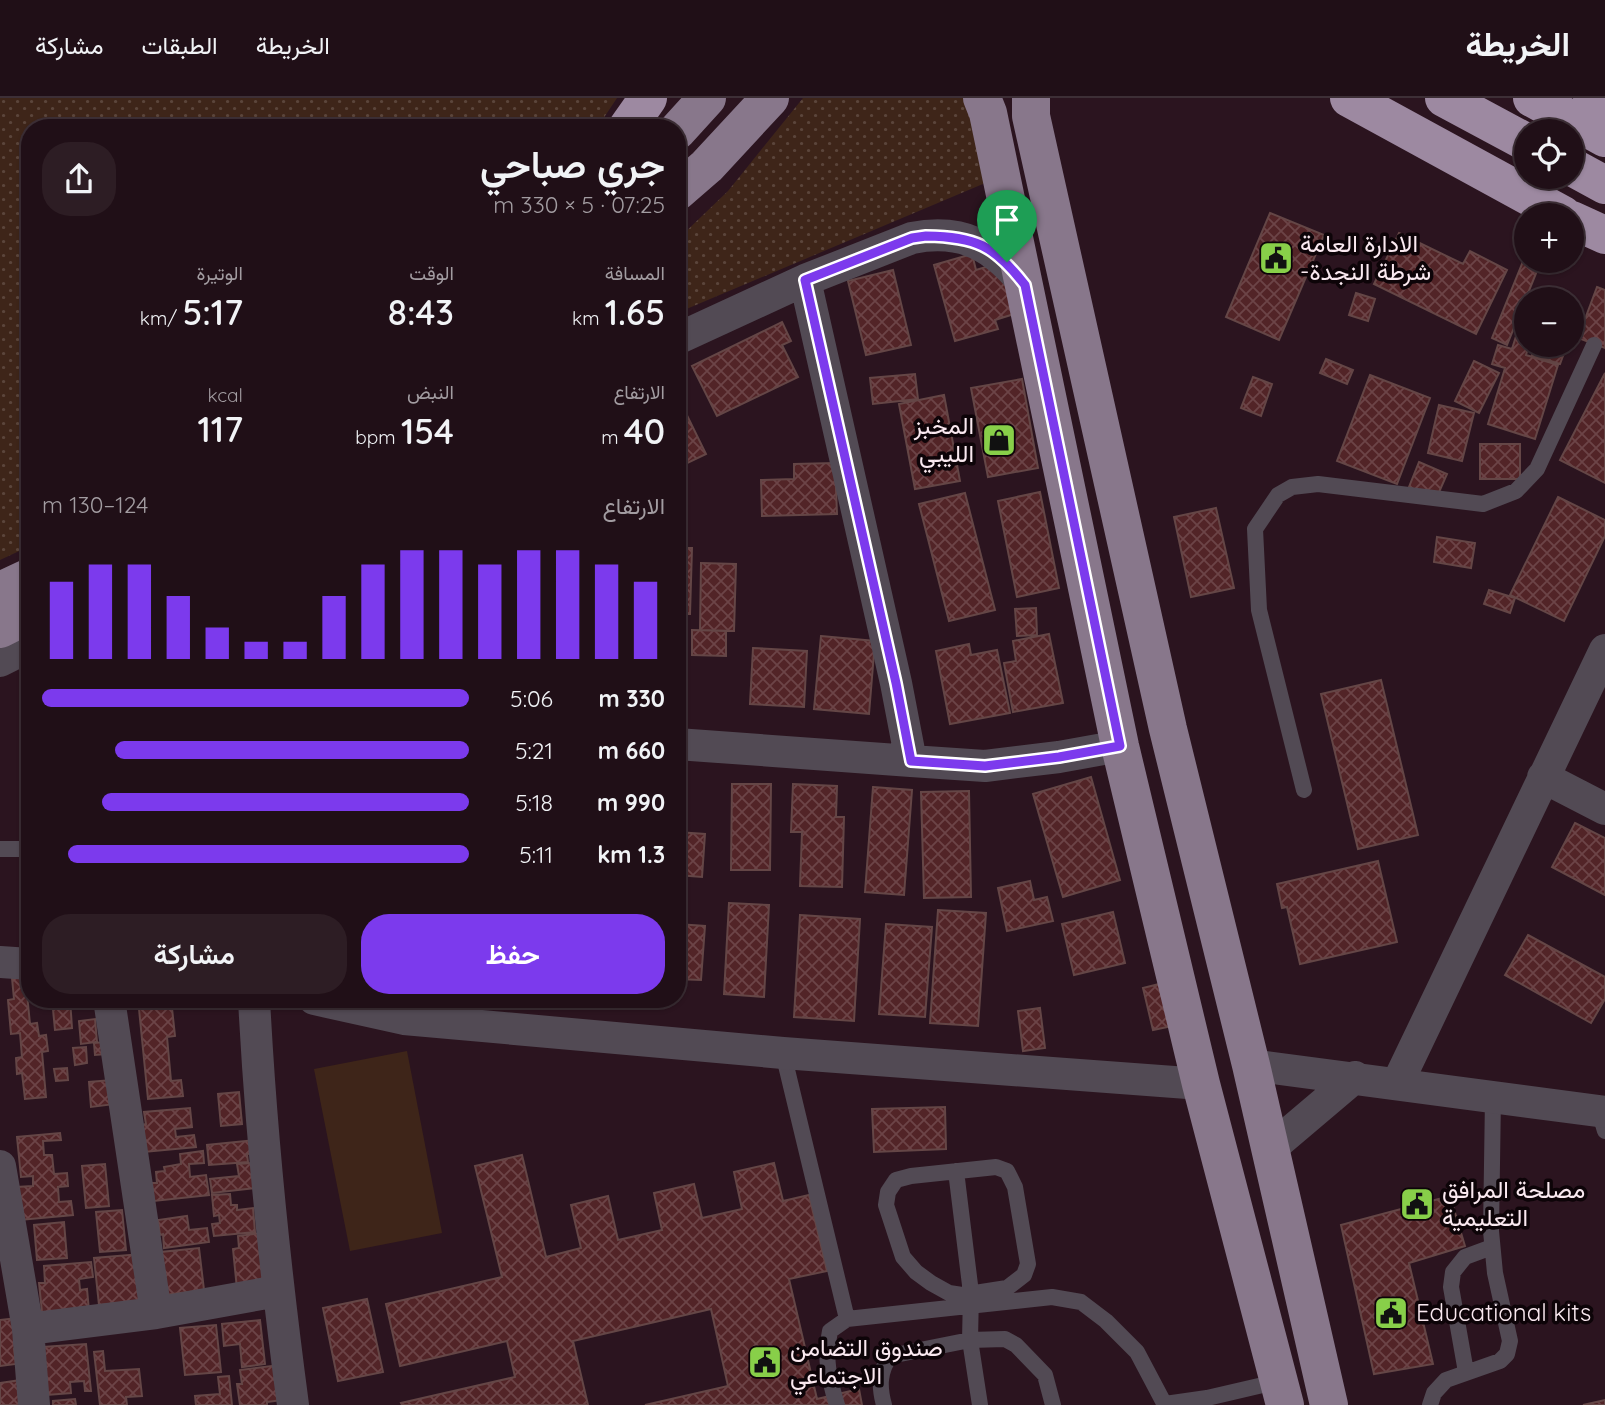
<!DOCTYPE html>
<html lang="ar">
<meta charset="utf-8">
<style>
:root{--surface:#200f17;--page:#2d1d24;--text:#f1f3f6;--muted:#a29ca1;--line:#3d2f36;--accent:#7c3aed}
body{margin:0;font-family:Quicksand,Vazirmatn,sans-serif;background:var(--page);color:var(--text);direction:rtl;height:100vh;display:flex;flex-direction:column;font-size:26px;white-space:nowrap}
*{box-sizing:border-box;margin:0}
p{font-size:23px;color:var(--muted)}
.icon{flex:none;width:38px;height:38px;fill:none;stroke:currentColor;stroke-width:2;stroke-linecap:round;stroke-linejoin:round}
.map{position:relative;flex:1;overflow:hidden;direction:ltr}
.panel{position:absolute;left:21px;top:21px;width:665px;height:889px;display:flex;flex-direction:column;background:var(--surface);border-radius:28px;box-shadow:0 2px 5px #0004,0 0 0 2px var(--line);direction:rtl}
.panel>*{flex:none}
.tools{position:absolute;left:1514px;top:21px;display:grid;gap:14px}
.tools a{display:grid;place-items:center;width:70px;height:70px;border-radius:50%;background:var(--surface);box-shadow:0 2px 5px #0004,0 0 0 2px var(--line);font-size:35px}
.pin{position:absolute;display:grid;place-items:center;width:60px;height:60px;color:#fff;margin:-72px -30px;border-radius:50% 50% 50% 0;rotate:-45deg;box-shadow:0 0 7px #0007}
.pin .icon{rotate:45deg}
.round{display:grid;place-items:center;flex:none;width:74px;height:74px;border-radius:28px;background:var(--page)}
.overview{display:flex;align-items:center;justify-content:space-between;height:119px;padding:0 21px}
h1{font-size:38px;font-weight:600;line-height:52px}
.figures{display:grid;grid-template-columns:repeat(3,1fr);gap:10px;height:119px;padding:7px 21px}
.figures div{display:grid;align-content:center}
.figures b{font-size:35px;font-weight:600}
.figures small{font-size:19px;font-weight:400}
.figures p{font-size:19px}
.chart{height:196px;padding:14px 21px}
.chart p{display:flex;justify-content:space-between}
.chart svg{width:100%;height:126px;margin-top:7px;stroke:var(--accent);stroke-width:6}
.cta{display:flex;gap:14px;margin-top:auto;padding:14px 21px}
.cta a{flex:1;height:80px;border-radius:28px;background:var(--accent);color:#fff;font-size:28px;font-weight:600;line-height:80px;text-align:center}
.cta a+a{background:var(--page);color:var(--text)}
ul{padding:0 21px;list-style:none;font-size:23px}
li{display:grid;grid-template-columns:112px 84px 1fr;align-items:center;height:52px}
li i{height:18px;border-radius:9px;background:var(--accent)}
header{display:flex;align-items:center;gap:42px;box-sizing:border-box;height:98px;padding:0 35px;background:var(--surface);border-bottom:2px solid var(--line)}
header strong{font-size:33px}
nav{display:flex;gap:38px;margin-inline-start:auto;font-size:24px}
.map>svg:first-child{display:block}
</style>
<header>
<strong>الخريطة</strong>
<nav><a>الخريطة</a><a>الطبقات</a><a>مشاركة</a></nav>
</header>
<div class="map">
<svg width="1605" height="1307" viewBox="0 0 1605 1307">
<defs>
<pattern id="grass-dots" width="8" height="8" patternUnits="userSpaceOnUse" patternTransform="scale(1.75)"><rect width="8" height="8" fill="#3e2519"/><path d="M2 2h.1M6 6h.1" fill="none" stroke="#5b453b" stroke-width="1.8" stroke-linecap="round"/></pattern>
<pattern id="building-cross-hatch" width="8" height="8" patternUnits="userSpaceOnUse" patternTransform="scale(1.75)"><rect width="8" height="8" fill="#522427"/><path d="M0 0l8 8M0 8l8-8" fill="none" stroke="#6c4447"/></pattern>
</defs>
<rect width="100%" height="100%" fill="#2b141f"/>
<!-- grass -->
<path fill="url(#grass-dots)" d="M0,0H617L597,30H30V448L0,462Z
M803,0H971L990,83L677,215V142L728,93Z"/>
<!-- garden -->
<path fill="#3e2519" d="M407,953L442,1135L350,1153L314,971Z"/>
<!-- building -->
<path fill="url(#building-cross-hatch)" stroke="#644646" stroke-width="2" d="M1270,115L1324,137L1279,242L1226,219Z
M1399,135L1463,166L1470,153L1507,172L1476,236L1374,186Z
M972,156L976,172L999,165L1014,216L995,222L998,231L955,243L934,167Z
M1526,156V163H1541L1507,247L1492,240Z
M893,172L911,247L866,257L848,183Z
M1597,189L1605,192V250L1578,240Z
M1356,195L1375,201L1368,223L1349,217Z
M1572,208L1579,211L1572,233Z
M782,224L791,243L782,247L798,279L717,318L692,268Z
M1518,232L1526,234V247H1529L1526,257L1558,267L1535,341L1488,326L1505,270L1492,266L1498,247L1512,251Z
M1535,247H1567L1560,266L1532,257Z
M1326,261L1353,272L1347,286L1320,275Z
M1474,263L1499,275L1479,315L1455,303Z
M1605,275V385L1560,362Z
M915,276L918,301L873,306L870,280Z
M1370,277L1430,300L1397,386L1337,363Z
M1253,279L1272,286L1261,318L1241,310Z
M1022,281L1038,370L988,379L971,290Z
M677,297L706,356L677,370Z
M944,297L960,383L915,391L899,306Z
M1439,307L1474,315L1462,363L1428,355Z
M1480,346H1520V381H1480Z
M1419,364L1447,376L1436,401L1409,389Z
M835,365L837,416L762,418L761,382L794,381V366Z
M1040,394L1059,490L1017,499L998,403Z
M965,395L995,512L949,523L919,406Z
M1558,399L1605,422V438L1564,523L1510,497Z
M1216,410L1234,490L1191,499L1174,419Z
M1437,439L1475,445L1471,470L1434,464Z
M677,450H692L690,516H677Z
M701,465L736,466L734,533L700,532Z
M1489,492L1515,500L1510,515L1484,506Z
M1036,510L1037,537L1017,538L1015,511Z
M677,516H687L686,550H677Z
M692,532L726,533V558L692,557Z
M1049,536L1063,605L1013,614L1004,565L1016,563L1013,543Z
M821,538L875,543L869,616L814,611Z
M969,546L971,557L997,552L1010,615L950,626L936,553Z
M753,550L807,553L804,609L750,606Z
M1381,582L1418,737L1358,751L1321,596Z
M1091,679L1120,782L1063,799L1033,696Z
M732,686H771L770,772H731Z
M793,686L837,688L836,719H844L842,789L800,788L802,734H791Z
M873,689L912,692L904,797L865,794Z
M969,693L971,799L924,800L921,694Z
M1575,725L1605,740V797L1552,769Z
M677,734L705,736L702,779L677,777Z
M1378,763L1397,844L1300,866L1287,809L1282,810L1277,786Z
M1030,783L1034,802L1047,799L1053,823L1007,833L998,790Z
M729,805L769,807L764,899L724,896Z
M938,812L986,815L978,928L930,925Z
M1113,814L1125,865L1074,877L1062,826Z
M800,817L860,821L854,923L794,919Z
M677,826L705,828L701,882L677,881Z
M886,826L932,829L925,919L879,916Z
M1528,837L1605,879V901L1591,925L1505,877Z
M30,879V896H27L30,926L37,925L39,938L46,937L48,953L42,954L46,999L25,1001L22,975L17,976L16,960L22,959L20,935L11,936L8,902L14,901L12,880Z
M1167,884L1177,927L1153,932L1143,890Z
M52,901H70L72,930L55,932Z
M138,901H171L175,938L167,939L171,983L181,982L183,998L148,1001Z
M1040,910L1045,950L1023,953L1018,913Z
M95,921L97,944L81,946L79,923Z
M105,944L106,956L95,957L94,945Z
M86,949L87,965L75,967L73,950Z
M67,970L68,982L56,983L54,971Z
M112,982L115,1006L91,1009L89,984Z
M239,994L242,1026L221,1028L218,996Z
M945,1009L946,1051L874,1054L872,1011Z
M190,1010L192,1029L175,1031L176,1039L194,1037L196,1049L144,1054L142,1027L146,1026L144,1014Z
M60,1035L61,1042L43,1043L44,1057H52L54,1076L67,1075L68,1088L58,1089L59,1104L71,1103L73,1117L20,1122L17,1089L33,1088V1078L21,1079L17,1039Z
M257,1042L258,1055L247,1056L248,1064L209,1067L207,1047Z
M203,1053L204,1065L189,1066L190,1079L206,1077L209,1097L154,1103L152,1085H157L156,1074L165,1073L164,1069L181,1066L180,1056Z
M522,1057L546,1159L581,1150L571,1107L608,1098L618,1142L662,1132L654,1095L694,1086L702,1120L742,1111L734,1074L774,1065L783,1103L809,1097L827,1173L789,1181L817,1301L859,1291L862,1307H645L728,1288L711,1211L573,1243L588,1307H402L401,1305L515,1279L507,1243L400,1268L386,1206L502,1179L475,1068Z
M252,1065L255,1090L212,1095L210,1081L239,1078L237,1066Z
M105,1066L109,1108L86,1110L82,1068Z
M230,1096L231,1107H237V1112L253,1110L255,1134L214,1138L212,1126L220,1125L219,1117L214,1118L212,1097Z
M1450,1098L1465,1148L1409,1165L1433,1266L1374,1276L1341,1127Z
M122,1112L126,1152L100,1154L96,1114Z
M187,1118L189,1132L207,1130L209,1144L164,1150L163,1136L160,1137L158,1122Z
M64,1124L67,1160L37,1162L34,1127Z
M269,1134L275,1186L237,1191L233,1151L239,1150L238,1138Z
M199,1150L204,1192L164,1197L161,1154Z
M141,1156L145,1202L99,1207L94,1160Z
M91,1164L93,1179L79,1181L80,1192L87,1191L89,1213L42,1214L39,1185H45L44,1168Z
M367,1201L383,1274L338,1283L323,1210Z
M17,1220L21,1250L14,1251L16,1266L0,1268V1222Z
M260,1222L265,1266L242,1269L240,1246L224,1248L222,1226Z
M216,1227L221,1274L185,1277L180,1230Z
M86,1246L91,1293H85L84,1283L70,1284L71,1295L47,1297L43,1249Z
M103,1253L105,1273L139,1271L142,1298L126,1299L127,1307H100L94,1254Z
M279,1267L283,1302L267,1304V1307H240L237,1286H242L240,1272Z
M229,1278L232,1307H196L195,1298L220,1296L218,1279Z
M21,1282L24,1307H0V1285Z
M75,1301L76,1307H53V1303Z
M1605,1302V1307H1583Z"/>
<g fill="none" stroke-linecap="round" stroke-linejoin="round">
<!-- lane -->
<path stroke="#524a54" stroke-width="16" d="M1304,692L1259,512L1255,431L1278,397L1292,389L1318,386L1483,406L1516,393L1537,371L1594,247
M0,751H30
M783,955L847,1221L830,1233C824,1260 829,1281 837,1307
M1599,1013L1605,1033
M996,1069L1007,1073L1015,1089L1028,1166L1024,1177L1007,1190L962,1197L949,1195L931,1185L916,1174L903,1159L886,1107L888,1094L896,1082L911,1078Z
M956,1073L971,1195L970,1242L980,1307
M847,1221L1052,1199L1081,1204L1106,1223L1137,1254L1165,1307
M1466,1274L1451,1189L1453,1174L1465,1159L1492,1149
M1165,1306L1207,1300L1280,1283
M884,1307C879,1289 879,1274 890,1258L970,1242L1005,1241L1016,1247L1045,1277L1053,1307
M1430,1307L1434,1295L1446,1282L1500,1263L1507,1256L1510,1243L1495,1175L1491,1133L1493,999"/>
<!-- street -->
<path stroke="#524a54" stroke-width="32" d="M677,241L805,182L912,140C963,130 994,148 1025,187
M0,563L30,548
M677,646L911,663L896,585L805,182
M911,663L985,668L1059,659L1120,648
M1543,679L1605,711
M0,864L30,866
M109,901L156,1215
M254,901C261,1037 275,1172 293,1307
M314,901L404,921L783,955L1201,986
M1251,967L1605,1014
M1397,986L1605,552
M1270,1051L1355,979
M0,1068L28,1231L34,1307
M28,1231L156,1215L278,1193"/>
<!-- primary -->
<path stroke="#88778b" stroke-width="38" d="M982,0L988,15L1120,648L1201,986L1285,1307
M1031,0V18L1168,631L1251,967L1329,1307
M677,33L707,0
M677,94L707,68L770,0
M0,493L30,479
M0,531L30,516"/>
<!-- highway -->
<path stroke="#9d89a1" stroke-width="38" d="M1349,0L1563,117
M1444,0L1526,44
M1532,0L1605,40
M1592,0L1605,9
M627,30L648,0
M1572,69L1605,87
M1572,122L1605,137"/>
</g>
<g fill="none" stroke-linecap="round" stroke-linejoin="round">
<!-- route casing -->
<g stroke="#fff" stroke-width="14">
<path id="route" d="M926,138C976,139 994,147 1025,187L1120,648L1059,659L985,668L911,663L896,585L805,182L912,140Z"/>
</g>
<!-- route -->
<use href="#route" stroke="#7c3aed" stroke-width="9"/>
</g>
<!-- icons -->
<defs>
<g id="civic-square" transform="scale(1.75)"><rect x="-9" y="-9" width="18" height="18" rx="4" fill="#88cf49" stroke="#0d0408"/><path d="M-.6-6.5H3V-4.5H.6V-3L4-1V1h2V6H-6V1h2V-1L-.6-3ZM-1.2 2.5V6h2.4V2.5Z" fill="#111"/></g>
<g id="shop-square" transform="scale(1.75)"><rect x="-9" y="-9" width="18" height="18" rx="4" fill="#88cf49" stroke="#0d0408"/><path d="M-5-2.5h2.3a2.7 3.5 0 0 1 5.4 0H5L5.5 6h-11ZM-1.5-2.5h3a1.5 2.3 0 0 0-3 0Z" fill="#111"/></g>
</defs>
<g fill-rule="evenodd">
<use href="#civic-square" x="1276" y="160"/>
<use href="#shop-square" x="999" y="342"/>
<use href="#civic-square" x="1417" y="1106"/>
<use href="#civic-square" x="1391" y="1215"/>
<use href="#civic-square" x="765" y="1264"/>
</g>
<g text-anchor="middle" stroke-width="7" stroke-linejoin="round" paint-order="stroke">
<!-- poi labels -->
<g font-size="24" fill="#fae9f0" stroke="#0d0408" text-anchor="start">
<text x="1300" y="154">الادارة العامة<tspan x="1300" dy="28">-شرطة النجدة</tspan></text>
<text x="974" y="336" text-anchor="end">المخبز<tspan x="974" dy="28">الليبي</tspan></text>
<text x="1442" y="1100">مصلحة المرافق<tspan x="1442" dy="28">التعليمية</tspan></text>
<text x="1416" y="1223">Educational kits</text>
<text x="790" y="1258">صندوق التضامن<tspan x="790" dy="28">الاجتماعي</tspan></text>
</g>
</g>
</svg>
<div class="tools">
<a><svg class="icon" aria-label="locate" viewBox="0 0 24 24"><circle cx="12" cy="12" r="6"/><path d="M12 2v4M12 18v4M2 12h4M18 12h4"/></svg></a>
<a>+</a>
<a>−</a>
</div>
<div class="pin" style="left:1007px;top:164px;background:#1e9e55"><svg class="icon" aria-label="arrive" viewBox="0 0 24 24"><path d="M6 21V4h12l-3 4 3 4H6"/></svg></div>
<section class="panel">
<div class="overview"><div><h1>جري صباحي</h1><p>07:25 · 5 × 330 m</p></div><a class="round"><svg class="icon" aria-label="share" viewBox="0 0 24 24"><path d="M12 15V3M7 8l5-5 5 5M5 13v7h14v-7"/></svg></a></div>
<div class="figures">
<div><p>المسافة</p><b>1.65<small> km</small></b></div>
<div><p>الوقت</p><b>8:43</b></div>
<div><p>الوتيرة</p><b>5:17<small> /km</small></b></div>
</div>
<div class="figures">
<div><p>الارتفاع</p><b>40<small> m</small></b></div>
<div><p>النبض</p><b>154<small> bpm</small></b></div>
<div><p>kcal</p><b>117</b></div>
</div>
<div class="chart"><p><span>الارتفاع</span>124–130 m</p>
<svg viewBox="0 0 160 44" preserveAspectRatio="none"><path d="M5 44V17M15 44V11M25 44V11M35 44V22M45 44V33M55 44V38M65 44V38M75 44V22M85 44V11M95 44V6M105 44V6M115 44V11M125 44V6M135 44V6M145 44V11M155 44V17"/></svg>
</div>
<ul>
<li><b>330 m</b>5:06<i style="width:100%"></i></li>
<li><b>660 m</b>5:21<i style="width:83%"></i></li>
<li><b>990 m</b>5:18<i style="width:86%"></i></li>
<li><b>1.3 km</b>5:11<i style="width:94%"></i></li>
</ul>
<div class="cta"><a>حفظ</a><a>مشاركة</a></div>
</section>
</div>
